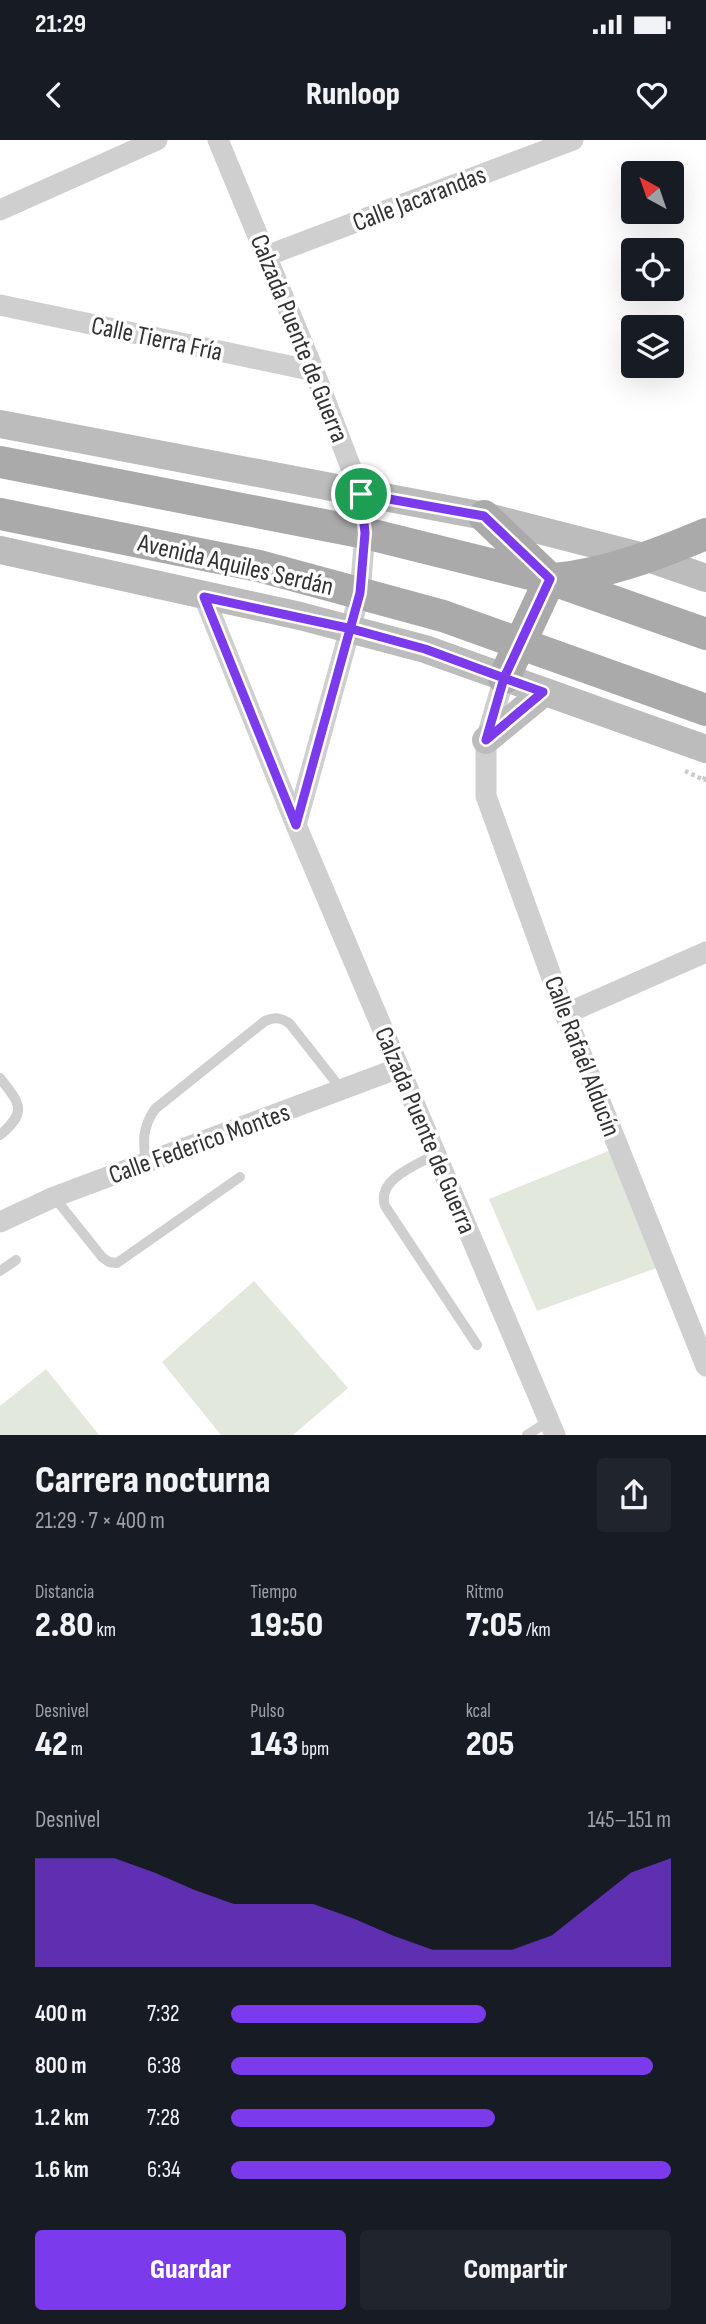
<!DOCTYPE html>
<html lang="es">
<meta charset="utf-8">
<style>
:root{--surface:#171b24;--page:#20242c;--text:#f1f3f6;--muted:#9ea1a6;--accent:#7c3aed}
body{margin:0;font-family:"Sofia Sans Condensed",sans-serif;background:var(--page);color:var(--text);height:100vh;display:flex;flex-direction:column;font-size:26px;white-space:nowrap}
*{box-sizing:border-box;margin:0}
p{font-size:23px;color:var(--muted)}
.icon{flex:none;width:38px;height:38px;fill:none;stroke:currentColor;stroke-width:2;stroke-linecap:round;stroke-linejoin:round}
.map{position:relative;height:1295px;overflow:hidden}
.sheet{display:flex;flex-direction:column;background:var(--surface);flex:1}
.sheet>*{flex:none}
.needle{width:46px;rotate:320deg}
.fabs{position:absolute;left:621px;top:21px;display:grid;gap:14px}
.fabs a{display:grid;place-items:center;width:63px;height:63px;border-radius:7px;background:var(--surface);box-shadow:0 7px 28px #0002;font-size:35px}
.pin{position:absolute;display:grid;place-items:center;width:60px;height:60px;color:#fff;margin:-30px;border:4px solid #fff;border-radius:50%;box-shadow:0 2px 7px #0007}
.round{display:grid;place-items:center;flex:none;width:74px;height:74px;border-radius:7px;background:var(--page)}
.head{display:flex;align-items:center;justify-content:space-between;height:119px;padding:0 35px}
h1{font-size:38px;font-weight:800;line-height:52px}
.metrics{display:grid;grid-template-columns:repeat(3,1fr);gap:10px;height:119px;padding:7px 35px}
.metrics div{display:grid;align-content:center}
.metrics b{font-size:35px;font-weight:800}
.metrics small{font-size:19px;font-weight:400}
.metrics p{font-size:19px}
.chart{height:196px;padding:14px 35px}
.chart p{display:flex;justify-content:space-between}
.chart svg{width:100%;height:126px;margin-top:7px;fill:var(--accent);opacity:.7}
.primary-button{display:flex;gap:14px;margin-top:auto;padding:14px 35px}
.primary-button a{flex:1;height:80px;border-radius:7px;background:var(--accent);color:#fff;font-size:28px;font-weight:800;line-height:80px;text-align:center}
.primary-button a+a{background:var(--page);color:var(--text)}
ul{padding:0 35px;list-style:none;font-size:23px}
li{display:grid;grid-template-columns:112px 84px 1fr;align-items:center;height:52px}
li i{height:18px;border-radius:9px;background:var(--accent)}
.status{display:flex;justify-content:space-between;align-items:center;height:49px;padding:0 35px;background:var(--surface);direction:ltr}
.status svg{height:19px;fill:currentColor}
header{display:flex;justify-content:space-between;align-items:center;height:91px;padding:0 35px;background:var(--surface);font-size:32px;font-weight:800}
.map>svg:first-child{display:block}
</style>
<div class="status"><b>21:29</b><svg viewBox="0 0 49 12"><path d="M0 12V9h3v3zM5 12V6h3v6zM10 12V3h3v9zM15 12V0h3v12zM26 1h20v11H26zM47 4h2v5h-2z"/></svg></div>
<header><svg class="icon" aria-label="back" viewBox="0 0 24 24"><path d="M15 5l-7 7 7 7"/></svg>Runloop<svg class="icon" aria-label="heart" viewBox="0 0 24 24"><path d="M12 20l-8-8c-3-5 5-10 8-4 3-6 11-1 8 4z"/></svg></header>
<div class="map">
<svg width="706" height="1295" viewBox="0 0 706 1295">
<rect width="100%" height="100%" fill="#fff"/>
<!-- green -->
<path fill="#e3e8dc" d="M621,1006L665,1125L537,1171L489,1059Z
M254,1141L348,1248L293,1295H221L162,1222Z
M46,1229L99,1295H0V1266Z"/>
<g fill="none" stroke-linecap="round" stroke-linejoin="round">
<!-- path -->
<path stroke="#c9c9c9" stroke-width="4.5" stroke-dasharray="3.5 3.5" stroke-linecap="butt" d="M685,631L704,640L706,635"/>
<!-- lane -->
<path stroke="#cfcfcf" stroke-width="10" d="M0,938C20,964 28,971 0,995
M436,1014C417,1025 376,1039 385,1066L477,1205
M146,1023C143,1001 142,988 155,969L265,881C275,877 281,877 290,884L342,950
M54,1057L102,1117L109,1122L117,1123L240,1037
M0,1131L16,1120
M527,1295L549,1281"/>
<!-- street -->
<path stroke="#cfcfcf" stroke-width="21" d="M218,0L314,231L361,354L365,393L360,453L296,685
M0,70L157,0
M266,116L573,0
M0,165L314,231
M204,457L296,685L555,1295
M504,538L486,600V656L565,874L706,1226
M565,874L706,812
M0,1082L54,1057L399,928"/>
<!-- secondary -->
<path stroke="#bcbcbc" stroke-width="28" d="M0,284L484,376L648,418L706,438
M0,410L300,476L425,509L706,609
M486,600L543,553"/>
<!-- primary -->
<path stroke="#aaa" stroke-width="32" d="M0,322L365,393L550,439L706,494
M0,374L259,426L443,476L706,570
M484,376L547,436
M555,439C609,433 656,415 706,394
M504,538L550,439"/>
</g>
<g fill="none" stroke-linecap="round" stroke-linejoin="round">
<!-- route casing -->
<g stroke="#fff" stroke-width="14">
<path id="route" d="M361,354L365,393L360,453L296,685L204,457L352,489L425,509L504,538L486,600L543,552L504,538L550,439L484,376L361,354"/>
</g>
<!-- route -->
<use href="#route" stroke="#7c3aed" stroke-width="9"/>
</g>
<g text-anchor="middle" stroke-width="7" stroke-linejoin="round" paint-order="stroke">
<!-- street labels -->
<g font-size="26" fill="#323232" stroke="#fff">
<text transform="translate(419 58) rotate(-21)" y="9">Calle Jacarandas</text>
<text transform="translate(157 198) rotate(12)" y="9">Calle Tierra Fría</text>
<text transform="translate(300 198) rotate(68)" y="9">Calzada Puente de Guerra</text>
<text transform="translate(236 424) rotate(13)" y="9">Avenida Aquiles Serdán</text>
<text transform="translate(583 916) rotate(69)" y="9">Calle Rafaél Alducín</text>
<text transform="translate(426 990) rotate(67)" y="9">Calzada Puente de Guerra</text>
<text transform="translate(199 1003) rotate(-20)" y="9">Calle Federico Montes</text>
</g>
</g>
</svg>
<div class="fabs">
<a><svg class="needle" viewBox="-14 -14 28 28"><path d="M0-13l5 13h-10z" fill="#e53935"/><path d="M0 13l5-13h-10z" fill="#9ea1a6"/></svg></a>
<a><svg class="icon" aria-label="locate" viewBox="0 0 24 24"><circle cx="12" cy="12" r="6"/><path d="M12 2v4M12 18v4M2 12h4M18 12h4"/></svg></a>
<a><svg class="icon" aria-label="layers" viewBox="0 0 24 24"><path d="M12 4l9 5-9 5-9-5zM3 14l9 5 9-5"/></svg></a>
</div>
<div class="pin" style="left:361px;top:354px;background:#1e9e55"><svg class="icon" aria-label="arrive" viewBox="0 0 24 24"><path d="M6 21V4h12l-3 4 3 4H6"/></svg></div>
</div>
<section class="sheet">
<div class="head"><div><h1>Carrera nocturna</h1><p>21:29 · 7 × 400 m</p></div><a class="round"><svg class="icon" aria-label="share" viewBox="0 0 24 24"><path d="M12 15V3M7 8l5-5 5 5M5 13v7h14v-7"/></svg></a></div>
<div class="metrics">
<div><p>Distancia</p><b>2.80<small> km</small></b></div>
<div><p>Tiempo</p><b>19:50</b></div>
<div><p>Ritmo</p><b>7:05<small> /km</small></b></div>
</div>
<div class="metrics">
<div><p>Desnivel</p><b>42<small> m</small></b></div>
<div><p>Pulso</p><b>143<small> bpm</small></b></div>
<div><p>kcal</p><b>205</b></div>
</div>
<div class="chart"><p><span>Desnivel</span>145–151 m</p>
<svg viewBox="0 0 160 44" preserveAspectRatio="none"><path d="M0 44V6L10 6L20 6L30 11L40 17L50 22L60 22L70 22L80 27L90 33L100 38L110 38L120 38L130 33L140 22L150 11L160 6V44z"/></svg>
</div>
<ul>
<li><b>400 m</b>7:32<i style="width:58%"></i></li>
<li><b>800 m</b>6:38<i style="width:96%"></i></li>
<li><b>1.2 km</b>7:28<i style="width:60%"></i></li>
<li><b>1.6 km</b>6:34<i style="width:100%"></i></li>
</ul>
<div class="primary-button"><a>Guardar</a><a>Compartir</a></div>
</section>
